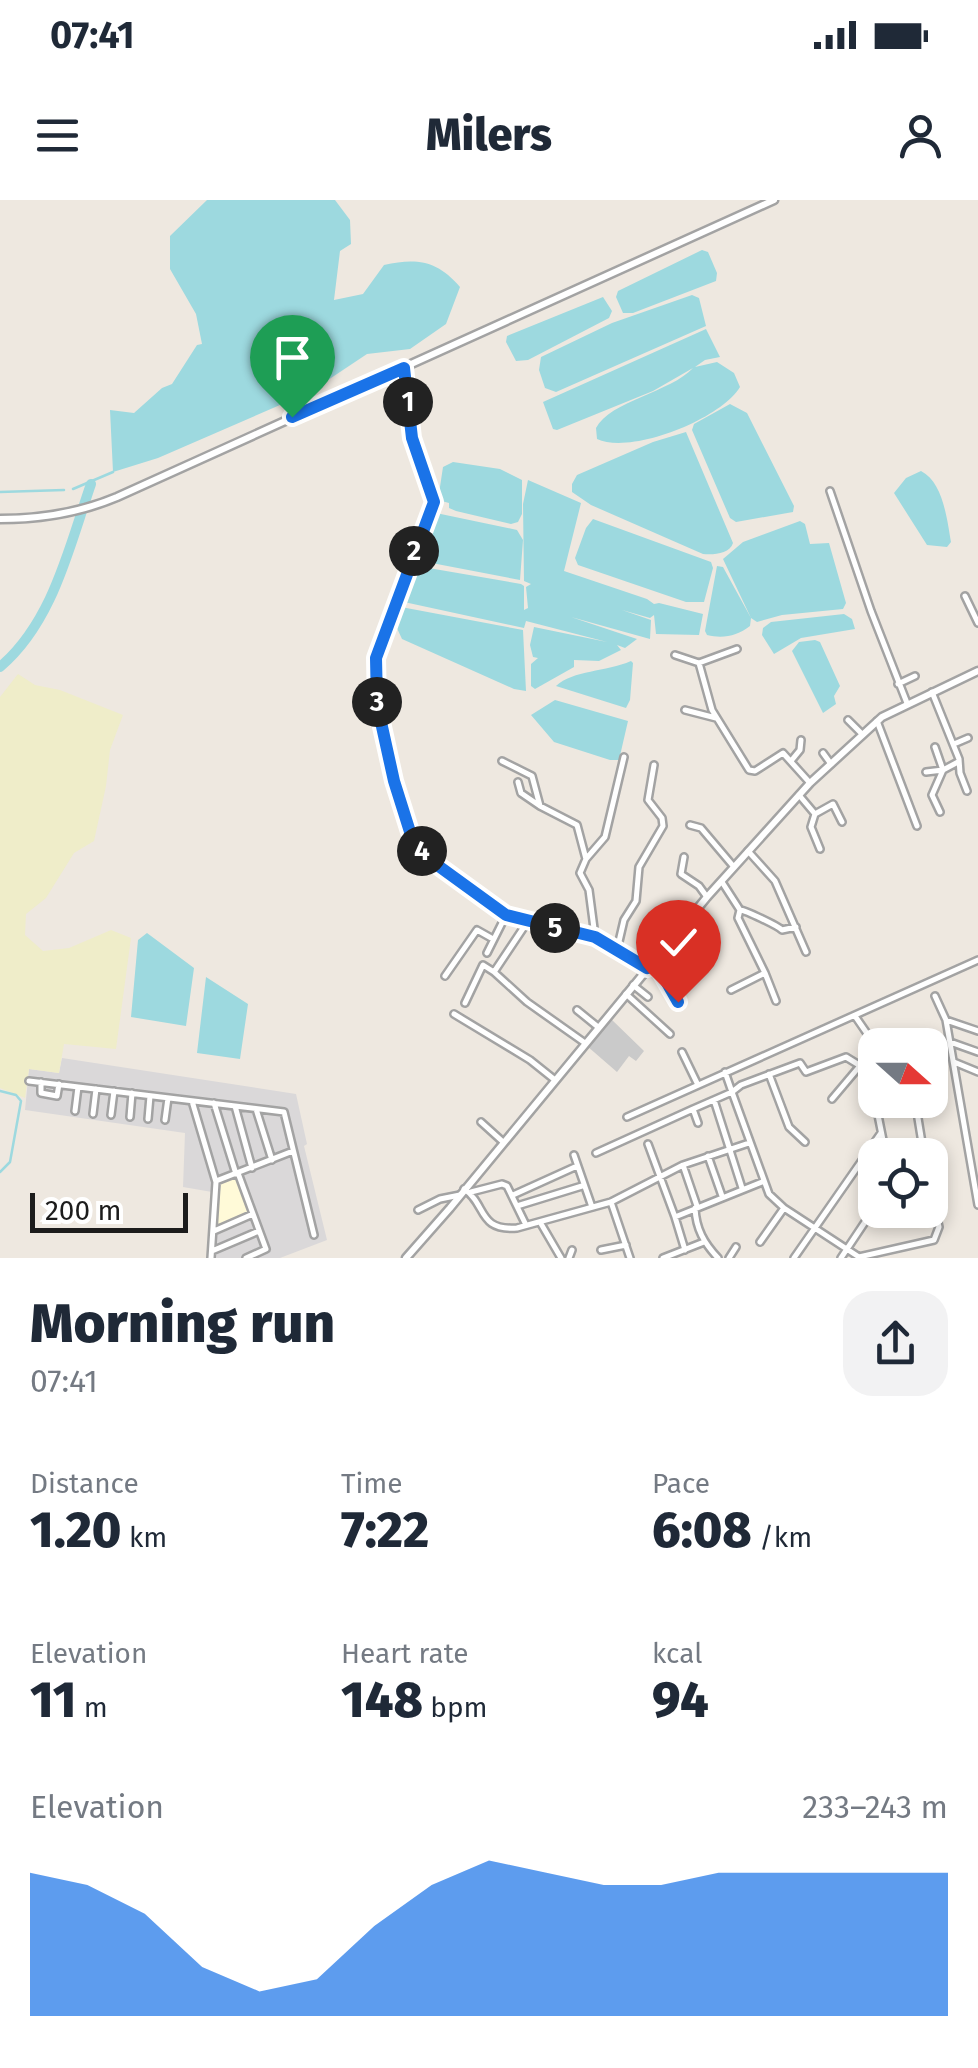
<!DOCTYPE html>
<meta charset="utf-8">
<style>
:root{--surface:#fff;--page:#f2f2f3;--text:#1f2937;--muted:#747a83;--accent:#1a73e8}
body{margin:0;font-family:"Fira Sans",sans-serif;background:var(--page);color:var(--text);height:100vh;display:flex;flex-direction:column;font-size:38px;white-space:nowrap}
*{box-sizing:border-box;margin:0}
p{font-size:32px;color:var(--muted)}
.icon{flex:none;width:55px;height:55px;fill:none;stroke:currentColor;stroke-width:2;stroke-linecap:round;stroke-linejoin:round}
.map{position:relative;height:1058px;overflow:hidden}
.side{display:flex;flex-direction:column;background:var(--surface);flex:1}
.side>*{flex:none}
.needle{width:65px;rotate:111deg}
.buttons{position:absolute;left:858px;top:828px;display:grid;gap:20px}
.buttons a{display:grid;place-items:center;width:90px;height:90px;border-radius:20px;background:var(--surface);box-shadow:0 5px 15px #0003;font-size:50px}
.scale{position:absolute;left:30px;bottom:25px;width:158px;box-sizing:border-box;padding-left:10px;border:5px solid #1c1c1c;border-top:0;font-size:28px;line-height:35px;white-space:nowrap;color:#1c1c1c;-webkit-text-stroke:8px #fff;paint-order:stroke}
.pin{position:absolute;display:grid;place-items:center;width:85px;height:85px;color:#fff;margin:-102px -42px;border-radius:50% 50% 50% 0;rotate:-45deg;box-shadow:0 0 10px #0007}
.pin .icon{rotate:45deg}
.km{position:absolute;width:50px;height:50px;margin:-25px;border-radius:50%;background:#222;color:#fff;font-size:28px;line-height:50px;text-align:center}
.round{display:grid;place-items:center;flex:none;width:105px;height:105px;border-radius:30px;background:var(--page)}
.summary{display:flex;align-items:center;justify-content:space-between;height:170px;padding:0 30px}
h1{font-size:55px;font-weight:800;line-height:75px}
.figures{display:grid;grid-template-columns:repeat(3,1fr);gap:15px;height:170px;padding:10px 30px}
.figures div{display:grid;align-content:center}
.figures b{font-size:50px;font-weight:800}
.figures small{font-size:28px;font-weight:400}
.figures p{font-size:28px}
.chart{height:280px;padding:20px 30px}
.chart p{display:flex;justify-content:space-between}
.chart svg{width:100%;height:180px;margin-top:10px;fill:var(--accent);opacity:.7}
.status{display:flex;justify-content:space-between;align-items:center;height:70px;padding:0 50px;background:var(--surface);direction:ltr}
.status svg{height:28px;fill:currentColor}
header{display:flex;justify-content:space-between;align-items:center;height:130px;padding:0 30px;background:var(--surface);font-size:45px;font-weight:800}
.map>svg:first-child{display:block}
</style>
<div class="status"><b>07:41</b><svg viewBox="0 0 49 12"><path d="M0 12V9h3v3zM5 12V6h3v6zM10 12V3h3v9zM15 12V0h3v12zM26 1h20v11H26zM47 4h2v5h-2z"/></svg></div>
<header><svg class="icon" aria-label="menu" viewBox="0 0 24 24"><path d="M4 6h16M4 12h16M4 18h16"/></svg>Milers<svg class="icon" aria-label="person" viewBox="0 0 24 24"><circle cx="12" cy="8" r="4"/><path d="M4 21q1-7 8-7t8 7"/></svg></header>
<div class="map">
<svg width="978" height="1058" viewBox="0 0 978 1058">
<rect width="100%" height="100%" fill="#eee8e0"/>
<!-- residential -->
<path fill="#dad8d9" d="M62,858L296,894L307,944L304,946L327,1040L280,1058H207L212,992L183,987L185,933L25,910L29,869L59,873Z"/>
<!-- education -->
<path fill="#fffad8" d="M237,977L251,1012L216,1028L221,983Z"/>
<!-- religious -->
<path fill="#cacaca" d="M610,818L644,851L636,861L629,856L617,872L587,846Z"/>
<!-- farmland -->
<path fill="#efedc9" d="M18,474L35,485L60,490L123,515L110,550L106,586L94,641L74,653L46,698L26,714L25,735L43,751L69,748L111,730L131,738L116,849L64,844L59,873L29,869L25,898L0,888V497Z"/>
<!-- water -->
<path fill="#9dd9df" d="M207,0H335L350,20L351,44L340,51L334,100L363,94L384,65C416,58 437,60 460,87L446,124L410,149L367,154L310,192L158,258L113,272L110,210L134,213L162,188L172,184L197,145L202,144L196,114L170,69V36Z
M702,50L708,52L717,73L716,81L633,113H623L616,97L618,91Z
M692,95L699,98L706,126L556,192L545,188L539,170L541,157L612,123Z
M603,97L612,111L609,118L528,160L516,161L506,142L507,136Z
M706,129L720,157L705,160L695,167L717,162L734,173L740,187C721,219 631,255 597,239L596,228C610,201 671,192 693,168L653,191L557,230L553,229L543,202Z
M730,204L747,213L794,306L793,312L736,322L730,318L692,230L694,224Z
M686,232L733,343C730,354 713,355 703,354L591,305L572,292V284L577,275L653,242Z
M453,262L500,269L522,280V314L518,322L511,324L456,311L449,308V303L438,300L443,267Z
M921,271C943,282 947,319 951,342L947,347L927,345L894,293L906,278Z
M528,280L581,303L564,371L647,399L654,404L659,403L703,414L699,435L656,434L654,415L650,418L622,410L651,420L650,439L571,417L637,439L625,448L617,445L621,450L599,461L574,460V467L535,489L531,486V464L538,458L533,457L530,445L534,427L607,442L526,421L524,428L404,402L403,397L413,368L417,366L521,384L524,386V410L528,408L526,387L531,384L524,381L523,304Z
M436,313L517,330L523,340L520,380L416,360Z
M593,319L711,362L713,368L704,402H686L578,365L575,358L586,328Z
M800,321L805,324L810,344L829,343L846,403L843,409L782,415L757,422L751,418L750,426C737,436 723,439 707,435L705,431L717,366L723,367L751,418L723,359L743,342Z
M401,407L523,430L526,491L514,489L402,439L396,426Z
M844,414L852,419L855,429L801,438L774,454L762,435L763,428L771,422Z
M815,440L820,442L840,486L834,496L836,504L823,513L792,451L799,442Z
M631,461L633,463L630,500L626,508L556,486C573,470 606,472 631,461Z
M555,500L628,521L619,560H610L554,542L531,515Z
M147,733L194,768L186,826L131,817L138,740Z
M206,777L248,804L240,859L197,853Z"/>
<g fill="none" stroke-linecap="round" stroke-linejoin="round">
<!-- stream -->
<path stroke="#9dd9df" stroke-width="2.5" d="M73,289L113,272
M0,292L64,290
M0,891L16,895L21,901L10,962L0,972"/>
<!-- river -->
<path stroke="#9dd9df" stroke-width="10" d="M0,467C53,422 69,347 91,284"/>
<!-- minor casing -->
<g stroke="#a3a3a3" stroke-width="10">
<path id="minor" d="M404,167L412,238L434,302L376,458C379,476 375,494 377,511C380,539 401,623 417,644C435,669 480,702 508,715C542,732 583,730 617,750
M830,291L871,411L907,503
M965,396L978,423
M737,449L699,463L712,510L749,570L755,571L783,553L810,583
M675,455L699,463
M898,484L915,476
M932,492L959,559L960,573L967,591
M685,510L716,518
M848,520L862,534
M877,521L917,626
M954,544L968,538
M935,547L943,570L932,595L940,612
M823,553L831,564
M502,561L532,576L540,606L577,625L586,659L605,637L624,557
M791,561L800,550L801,540
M926,572L943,570L958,562
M518,582L521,593L540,606
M799,595L815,614L833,604L842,622
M815,614L811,627L820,649
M690,625L701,628L734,667
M748,651L775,681L806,752
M684,657L681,674L699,686L707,697
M586,659L580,673L589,690L595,736
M722,682L740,710C745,710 778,726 782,730L796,727
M528,721L494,772L527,802L585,843
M674,736L696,766
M487,753L506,715
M655,762L678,802
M647,768L617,750L624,720L636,701L639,667L663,626L662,618L648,600L654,565
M765,773L776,801
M445,776L477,730L493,739
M633,785L648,797
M731,790L765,773L738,718L740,710
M626,794L670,834
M935,796L946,820L978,1005
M465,803L483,765L494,772
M577,810L598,827
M454,814L530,860L555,880
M855,816L875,845
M946,820L978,831
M950,842L978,852
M897,845L902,835
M682,852L697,883
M954,862L978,872
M725,872L732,892L741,885L800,863L806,872L846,857L859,865
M769,874L789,927L805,942
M29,881L284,912L314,1035
M41,882V893L57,896L59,884
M832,899L875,848
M714,900L742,988
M875,900L886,955
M915,900L924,955
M192,901L216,982L211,1058
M214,903L236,974
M235,906L252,968
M256,909L272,960
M75,911L78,887
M93,914L96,889
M111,915L114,891
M130,917L132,893
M627,917L978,760
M148,919L150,896
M165,920L168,898
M481,922L502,941
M698,923L693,909L732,892L769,994L784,1008L859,1057L934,1040L939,1027L930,985
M648,944L675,1017L762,982
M596,953L693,909
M574,955L592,1007
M708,956L722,996
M683,965L697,1006
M238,973L266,1049L246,1058
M216,981L293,951
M464,989C487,1004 477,1031 517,1028L611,1002L683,965L749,943
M471,992L502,984L507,986L526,1025
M513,995L577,966
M611,1002L630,1058
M517,1006L582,986
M695,1008C696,1029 704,1043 718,1058
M418,1010L440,999L460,995
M675,1017L685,1050
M540,1022L561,1058
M214,1031L253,1014
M760,1042L784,1008
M601,1050L626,1045
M212,1051L259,1031
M569,1058L572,1050
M663,1058L704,1042
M729,1058L736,1047
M794,1058L881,933
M841,1058L875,1007"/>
</g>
<!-- tertiary casing -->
<g stroke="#a3a3a3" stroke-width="11">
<path id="tertiary" d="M0,319C41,319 79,313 117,297L774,0
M406,1058L450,1008L707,697L810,583L882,517L978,471"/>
</g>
<!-- minor -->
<use href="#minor" stroke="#fff" stroke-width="5"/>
<!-- tertiary -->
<use href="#tertiary" stroke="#fff" stroke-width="6"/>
</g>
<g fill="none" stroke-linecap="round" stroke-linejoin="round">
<!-- route casing -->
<g stroke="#fff" stroke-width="20">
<path id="route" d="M292,217L404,168L412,238L434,302L376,458L377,504L394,581L411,635L433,662L506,715L595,737L647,768L654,760L678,802"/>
</g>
<!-- route -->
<use href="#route" stroke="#1a73e8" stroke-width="12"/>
</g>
</svg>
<div class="buttons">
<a><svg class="needle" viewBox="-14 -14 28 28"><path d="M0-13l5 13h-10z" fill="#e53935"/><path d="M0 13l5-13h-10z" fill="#747a83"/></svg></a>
<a><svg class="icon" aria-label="locate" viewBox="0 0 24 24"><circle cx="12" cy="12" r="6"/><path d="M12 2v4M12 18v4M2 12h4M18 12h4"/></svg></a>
</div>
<div class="scale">200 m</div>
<div class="pin" style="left:292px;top:217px;background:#1e9e55"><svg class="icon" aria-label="arrive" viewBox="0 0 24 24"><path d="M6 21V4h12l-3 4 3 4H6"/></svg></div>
<div class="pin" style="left:678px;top:802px;background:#d93025"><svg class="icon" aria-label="check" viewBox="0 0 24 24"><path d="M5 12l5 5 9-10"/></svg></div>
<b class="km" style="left:408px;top:202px">1</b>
<b class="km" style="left:414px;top:351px">2</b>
<b class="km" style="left:377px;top:502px">3</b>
<b class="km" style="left:422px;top:651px">4</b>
<b class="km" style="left:555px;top:728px">5</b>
</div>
<section class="side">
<div class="summary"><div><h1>Morning run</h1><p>07:41</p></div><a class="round"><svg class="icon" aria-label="share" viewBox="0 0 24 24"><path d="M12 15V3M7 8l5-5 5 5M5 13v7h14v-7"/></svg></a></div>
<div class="figures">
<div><p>Distance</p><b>1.20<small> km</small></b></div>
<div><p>Time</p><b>7:22</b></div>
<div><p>Pace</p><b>6:08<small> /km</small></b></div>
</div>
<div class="figures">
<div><p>Elevation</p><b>11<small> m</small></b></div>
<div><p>Heart rate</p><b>148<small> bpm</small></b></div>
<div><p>kcal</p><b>94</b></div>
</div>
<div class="chart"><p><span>Elevation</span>233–243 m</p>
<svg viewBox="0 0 160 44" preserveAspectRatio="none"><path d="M0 44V9L10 12L20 19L30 32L40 38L50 35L60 22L70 12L80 6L90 9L100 12L110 12L120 9L130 9L140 9L150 9L160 9V44z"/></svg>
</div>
</section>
